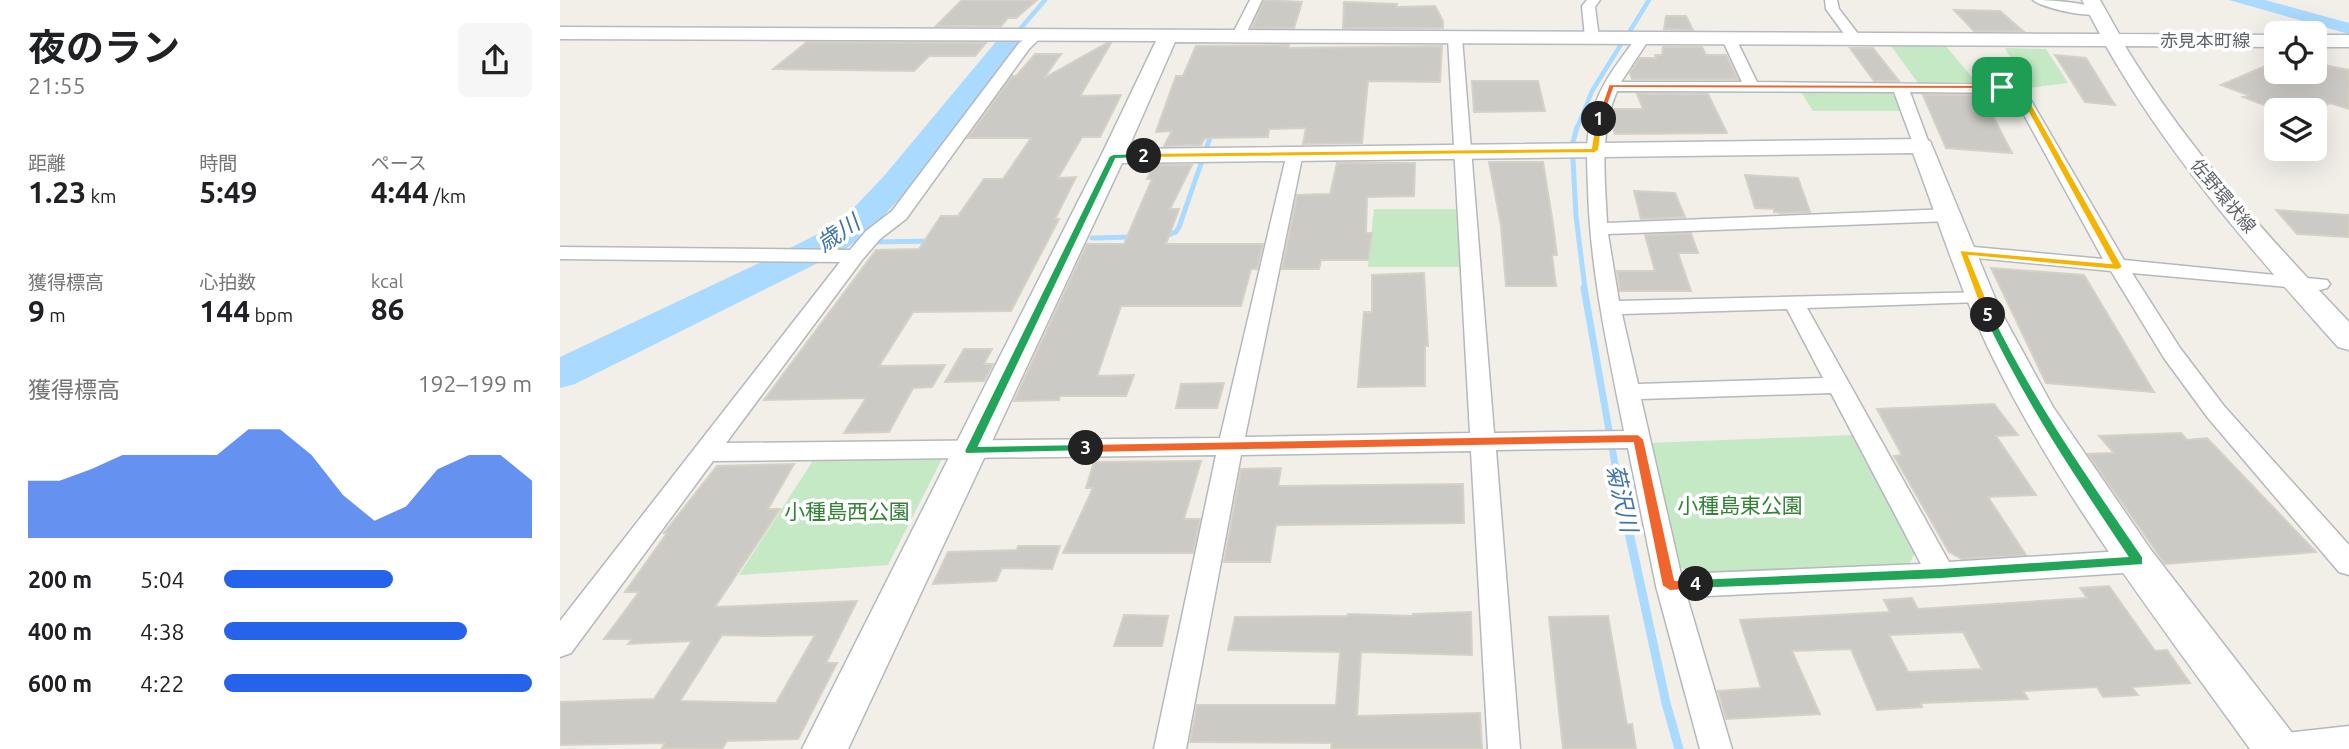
<!DOCTYPE html>
<html lang="ja">
<meta charset="utf-8">
<style>
:root{--surface:#fff;--page:#f6f6f6;--text:#202124;--muted:#757577;--accent:#2563eb}
body{margin:0;font-family:Ubuntu,"Noto Sans JP",sans-serif;background:var(--page);color:var(--text);height:100vh;display:flex;flex-direction:column;font-size:26px;white-space:nowrap}
*{box-sizing:border-box;margin:0}
p{font-size:23px;color:var(--muted)}
.icon{flex:none;width:38px;height:38px;fill:none;stroke:currentColor;stroke-width:2;stroke-linecap:round;stroke-linejoin:round}
.map{position:relative;flex:1;overflow:hidden}
.panel{display:flex;flex-direction:column;background:var(--surface);width:560px}
.panel>*{flex:none}
.buttons{position:absolute;left:1704px;top:21px;display:grid;gap:14px}
.buttons a{display:grid;place-items:center;width:63px;height:63px;border-radius:10px;background:var(--surface);box-shadow:0 7px 28px #0002;font-size:35px}
.pin{position:absolute;display:grid;place-items:center;width:60px;height:60px;color:#fff;margin:-30px;border-radius:14px;box-shadow:0 4px 10px #0006}
.km{position:absolute;width:35px;height:35px;margin:-18px;border-radius:50%;background:#222;color:#fff;font-size:19px;line-height:35px;text-align:center}
.round{display:grid;place-items:center;flex:none;width:74px;height:74px;border-radius:10px;background:var(--page)}
.summary{display:flex;align-items:center;justify-content:space-between;height:119px;padding:0 28px}
h1{font-size:38px;font-weight:700;line-height:52px}
.stats{display:grid;grid-template-columns:repeat(3,1fr);gap:10px;height:119px;padding:7px 28px}
.stats div{display:grid;align-content:center}
.stats b{font-size:30px;font-weight:700}
.stats small{font-size:19px;font-weight:400}
.stats p{font-size:19px}
.chart{height:196px;padding:14px 28px}
.chart p{display:flex;justify-content:space-between}
.chart svg{width:100%;height:126px;margin-top:7px;fill:var(--accent);opacity:.7}
ul{padding:0 28px;list-style:none;font-size:23px}
li{display:grid;grid-template-columns:112px 84px 1fr;align-items:center;height:52px}
li i{height:18px;border-radius:9px;background:var(--accent)}
main{display:flex;flex:1;min-height:0}
.map>svg:first-child{display:block}
</style>
<main>
<section class="panel">
<div class="summary"><div><h1>夜のラン</h1><p>21:55</p></div><a class="round"><svg class="icon" aria-label="share" viewBox="0 0 24 24"><path d="M12 15V3M7 8l5-5 5 5M5 13v7h14v-7"/></svg></a></div>
<div class="stats">
<div><p>距離</p><b>1.23<small> km</small></b></div>
<div><p>時間</p><b>5:49</b></div>
<div><p>ペース</p><b>4:44<small> /km</small></b></div>
</div>
<div class="stats">
<div><p>獲得標高</p><b>9<small> m</small></b></div>
<div><p>心拍数</p><b>144<small> bpm</small></b></div>
<div><p>kcal</p><b>86</b></div>
</div>
<div class="chart"><p><span>獲得標高</span>192–199 m</p>
<svg viewBox="0 0 160 44" preserveAspectRatio="none"><path d="M0 44V24L10 24L20 20L30 15L40 15L50 15L60 15L70 6L80 6L90 15L100 29L110 38L120 33L130 20L140 15L150 15L160 24V44z"/></svg>
</div>
<ul>
<li><b>200 m</b>5:04<i style="width:55%"></i></li>
<li><b>400 m</b>4:38<i style="width:79%"></i></li>
<li><b>600 m</b>4:22<i style="width:100%"></i></li>
</ul>
</section>
<div class="map">
<svg width="1789" height="749" viewBox="0 0 1789 749">
<rect width="100%" height="100%" fill="#f1efe8"/>
<!-- green -->
<path fill="#c5e8c5" d="M1329,43L1384,44L1417,83H1358Z
M1445,48L1486,49L1508,83L1467,88Z
M1239,89L1331,91L1341,111H1253Z
M814,209H896L901,267H808Z
M1294,435L1357,550L1349,564L1140,575L1119,567L1088,443Z
M256,456L382,459L328,565L179,575Z"/>
<!-- water -->
<path fill="#aadaff" d="M1669,0H1705L1789,23V34Z"/>
<g fill="none" stroke-linecap="round" stroke-linejoin="round">
<!-- stream-far3 -->
<path stroke="#aadaff" stroke-width="4.5" d="M1070,31L1089,0
M448,43L485,0
M1017,128L1032,91L1060,46"/>
<!-- stream-far2 -->
<path stroke="#aadaff" stroke-width="5" d="M1013,142L1017,127
M1013,160L1016,216L1025,289
M603,237L616,232L619,227L652,132
M532,238L573,237
M314,242L373,241"/>
<!-- stream-far1 -->
<path stroke="#aadaff" stroke-width="7" d="M1024,288L1060,493"/>
<!-- stream -->
<path stroke="#aadaff" stroke-width="9" d="M1060,491L1106,703L1119,749"/>
<!-- river -->
<path fill="#aadaff" fill-rule="evenodd" d="M448,35L457,38L461,43L457,48L348,190L307,233L284,250L15,384L0,388V357L216,255L258,234L283,219L324,176L439,38Z"/>
</g>
<!-- building -->
<path fill="#cccac5" stroke="#d6d1c6" stroke-width="2" fill-rule="evenodd" d="M402,0H477L456,18H448L441,26H376Z
M704,0L742,2L734,28H692Z
M784,2L837,4L836,7L875,6L883,21V28H783Z
M1394,10L1440,11L1463,31H1414Z
M1106,16H1126L1133,30L1104,29Z
M247,42L426,43L415,56H369L354,71L213,69Z
M547,43H551L520,96L561,95L540,137H522L498,178L516,177L495,219H499L451,311L353,312L319,366L385,365L372,387L353,388L329,432L284,433L306,398L204,400L316,250L359,249L381,216H398L424,179H443L471,138H408L452,76H456L475,54H501L484,78Z
M729,45L728,48L882,46L880,82L808,81L802,143L743,144L746,128L709,129L708,137L645,138L641,145L604,146L612,131L596,132L616,76H623L636,46Z
M1103,47H1142L1146,55H1166L1178,79H1072L1070,73L1080,58H1096L1095,55H1102Z
M1290,48H1313L1339,81H1314Z
M1495,55L1526,58L1555,105L1525,102Z
M1717,61V72H1755V63L1789,70V109L1770,103L1755,110H1732L1715,104L1709,107L1683,97L1688,95L1661,85Z
M912,81H978L985,111L914,112Z
M1077,94H1148L1167,133L1055,134L1051,121L1054,109H1083Z
M1363,95H1422L1452,153L1386,148Z
M929,162H983L993,224L997,255H992L996,286H946L941,226Z
M777,163H855L854,196L807,197L806,233H812L808,260H761L759,269H722L737,195L770,194Z
M594,165H632L610,209H619L606,244H703L697,269H691L681,306H561L537,376L574,375L566,396H500L499,400L454,401L527,244H564L592,179H587Z
M1185,175L1238,178L1250,212L1223,213L1214,212V209L1195,208Z
M1074,191L1115,193L1125,217L1081,219Z
M1716,210L1789,215V237L1737,234Z
M1131,233L1138,253H1118L1131,291H1060L1057,271H1095L1085,235Z
M1431,268L1524,275L1594,392L1486,383Z
M864,273L868,346H865V386L798,387L804,312H812V275Z
M404,349H432L424,364H433L424,381L385,382Z
M664,383L657,408H616L621,384Z
M1434,404L1458,435L1436,436L1476,495L1428,497L1466,555L1402,559L1389,552L1334,456L1342,455L1317,409Z
M1621,433L1627,440L1647,438L1756,552L1605,564L1528,454L1554,453L1539,436Z
M641,461L624,519H640L633,553H503L533,488H526L534,462Z
M234,464L208,509H220L155,607L297,601L266,663H277L238,739L167,741L162,749L102,748L105,743L0,745V702L94,699L132,641L68,644L72,639H44L79,592H65L107,533H104L157,466ZM162,635L206,636L255,635L216,703L120,701Z
M721,468L718,486L903,484L904,523L716,525L710,562H664L681,469Z
M458,546H500L492,569L442,568L436,581L373,584L388,552L457,550Z
M1549,586L1595,651L1607,650L1630,683L1572,687L1578,695L1543,697L1537,687L1463,691L1468,699L1361,703L1362,707L1317,710L1291,649L1232,651L1260,714L1166,719L1158,691L1201,688L1180,620L1330,612L1324,600L1352,598L1358,609L1527,598L1520,588ZM1403,632L1422,669L1348,672L1329,635Z
M911,612L912,655L801,652L797,716L920,713L922,749H771L772,743L630,742L637,705H776L780,652L668,650L675,617L787,616L788,614L853,616V614Z
M564,615L608,616L602,646H554Z
M1048,616L1067,725L1072,724L1076,749H1003L989,617Z"/>
<g fill="none" stroke-linecap="round" stroke-linejoin="round">
<!-- street casing -->
<g stroke="#b5b8bc" stroke-width="3">
<path id="street" d="M690,0H702L683,40H673L671,37Z
M1027,0H1040L1035,7L1039,38L1032,42L1025,38L1022,6Z
M1265,0H1277L1279,9L1302,39L1300,42H1290L1266,9Z
M1473,0C1489,0 1530,2 1543,12C1533,20 1483,8 1473,0Z
M476,31L483,35L469,49L346,219L320,239L302,260L166,443L660,438L727,153L735,148L743,153L685,437L910,433L888,38L895,34L902,38L934,433L1064,431C1048,350 1030,270 1028,188C1027,162 1025,133 1034,108C1042,81 1062,58 1078,35L1083,34L1090,38L1061,82H1182L1162,39L1169,35L1176,39L1197,82L1462,85L1564,260L1767,280L1770,284L1767,288L1760,290L1572,273L1620,348L1664,406L1789,545V575L1779,572L1648,418L1604,358L1551,271L1396,256L1393,252L1396,248L1403,246L1543,259L1452,93L1350,92L1370,146L1362,151L1354,146L1334,92L1057,91C1039,133 1045,178 1047,223L1390,209L1399,215L1390,221L1048,234L1059,301L1426,292L1429,296L1426,300L1419,302L1247,308L1389,562L1578,550L1588,553L1592,561L1588,569L1578,572L1381,585L1127,597L1172,749H1140L1096,586L1068,448L936,450L960,749H928L911,451L681,455L626,749H594L656,455L153,461L11,653L0,657V621L280,262L0,259V247L290,250L306,231L332,211L459,43ZM1227,309L1263,378L1078,384L1062,314ZM1271,393L1361,564L1121,574L1081,399Z
M1789,726V749H1702L1706,738L1718,734Z"/>
</g>
<!-- secondary casing -->
<g stroke="#b6babf" stroke-width="3">
<path id="secondary" d="M1522,0H1540L1559,34L1717,35V47L1565,46C1627,148 1707,236 1789,322V350L1778,347C1693,252 1609,157 1546,46L615,42L568,149L1362,139L1370,141L1440,310L1493,407L1591,550L1733,734L1740,749H1690C1600,624 1503,499 1434,360C1401,294 1379,222 1353,153L562,163L288,749H242L541,156L596,41L0,39V27L1540,34Z
M1755,35H1789V47H1755Z"/>
</g>
<!-- street -->
<use href="#street" fill="#fff" fill-rule="evenodd"/>
<!-- secondary -->
<use href="#secondary" fill="#fff" fill-rule="evenodd"/>
</g>
<!-- split-1 -->
<path fill="#f0652b" stroke="#fff" stroke-width="2" d="M1049,84L1442,85L1445,87L1442,89L1054,88L1043,119L1036,121Z"/>
<!-- split-2 -->
<path fill="#f5b400" stroke="#fff" stroke-width="2" d="M1036,117L1043,119L1039,150L1035,153L584,158L580,156L584,153L1031,148Z"/>
<!-- split-3 -->
<path fill="#22a559" stroke="#fff" stroke-width="2" d="M584,153L587,158L556,159L419,446L526,444L530,445V451L406,454L404,451L549,156L553,154Z"/>
<!-- split-4 -->
<path fill="#f0652b" stroke="#fff" stroke-width="2" d="M1078,434L1084,439L1115,580H1141V589L1110,591L1102,586L1073,443L526,453L519,448L526,444Z"/>
<!-- split-5 -->
<path fill="#22a559" stroke="#fff" stroke-width="2" d="M1428,312L1433,315C1475,401 1529,478 1583,557V565L1381,579L1131,589L1129,584L1136,579L1381,568L1567,556C1515,478 1463,401 1423,315Z"/>
<!-- split-6 -->
<path fill="#f5b400" stroke="#fff" stroke-width="2" d="M1442,85L1460,86L1466,94L1563,267L1558,270L1409,256L1433,315L1428,318L1423,315L1399,250L1551,263L1458,94L1455,90L1439,89Z"/>
<g text-anchor="middle" stroke-width="7" stroke-linejoin="round" paint-order="stroke">
<!-- far-street labels -->
<g font-size="18" fill="#5f6368" stroke="#fff">
<text x="1645" y="47">赤見本町線</text>
<text transform="translate(1663 196) rotate(50)" y="6">佐野環状線</text>
</g>
<!-- park labels -->
<g font-size="21" fill="#348238" stroke="#fff">
<text x="1180" y="513">小種島東公園</text>
<text x="287" y="519">小種島西公園</text>
</g>
<!-- water labels -->
<g font-size="23" font-style="italic" fill="#4174aa" stroke="#fff">
<text transform="translate(278 233) rotate(-34)" y="8">歳川</text>
<text transform="translate(1062 498) rotate(77)" y="8">菊沢川</text>
</g>
</g>
</svg>
<div class="buttons">
<a><svg class="icon" aria-label="locate" viewBox="0 0 24 24"><circle cx="12" cy="12" r="6"/><path d="M12 2v4M12 18v4M2 12h4M18 12h4"/></svg></a>
<a><svg class="icon" aria-label="layers" viewBox="0 0 24 24"><path d="M12 4l9 5-9 5-9-5zM3 14l9 5 9-5"/></svg></a>
</div>
<div class="pin" style="left:1442px;top:87px;background:#1e9e55"><svg class="icon" aria-label="arrive" viewBox="0 0 24 24"><path d="M6 21V4h12l-3 4 3 4H6"/></svg></div>
<b class="km" style="left:1039px;top:119px">1</b>
<b class="km" style="left:584px;top:156px">2</b>
<b class="km" style="left:526px;top:448px">3</b>
<b class="km" style="left:1136px;top:584px">4</b>
<b class="km" style="left:1428px;top:315px">5</b>
</div>
</main>
